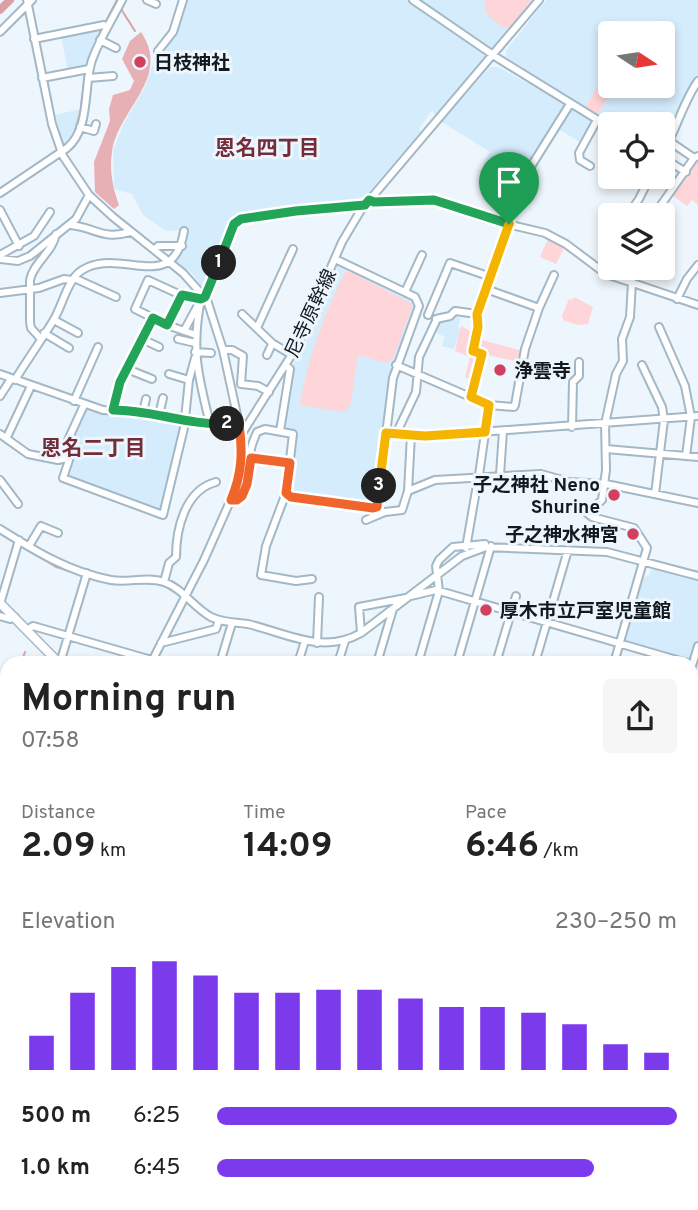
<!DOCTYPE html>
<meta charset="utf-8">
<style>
:root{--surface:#fff;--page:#f6f6f6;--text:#222;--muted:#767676;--accent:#7c3aed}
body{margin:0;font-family:Overpass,"Noto Sans JP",sans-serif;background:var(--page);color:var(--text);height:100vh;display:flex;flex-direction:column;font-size:26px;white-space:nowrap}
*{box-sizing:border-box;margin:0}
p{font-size:23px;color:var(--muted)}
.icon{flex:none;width:38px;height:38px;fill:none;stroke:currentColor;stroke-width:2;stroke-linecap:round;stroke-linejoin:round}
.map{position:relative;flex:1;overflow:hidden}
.side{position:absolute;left:0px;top:656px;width:698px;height:555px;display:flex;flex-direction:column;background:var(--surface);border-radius:21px 21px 0 0;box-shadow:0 4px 10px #0003}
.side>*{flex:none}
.needle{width:46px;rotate:102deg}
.buttons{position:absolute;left:598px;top:21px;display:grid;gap:14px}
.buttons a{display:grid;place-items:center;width:77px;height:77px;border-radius:7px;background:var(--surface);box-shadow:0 4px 10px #0003;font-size:35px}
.pin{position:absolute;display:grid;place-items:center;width:60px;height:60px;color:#fff;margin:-72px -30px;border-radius:50% 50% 50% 0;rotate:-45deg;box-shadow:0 0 7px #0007}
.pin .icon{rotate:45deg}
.km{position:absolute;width:35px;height:35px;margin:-18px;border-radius:50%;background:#222;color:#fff;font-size:19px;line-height:35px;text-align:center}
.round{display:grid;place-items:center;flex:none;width:74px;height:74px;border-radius:7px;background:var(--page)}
.headline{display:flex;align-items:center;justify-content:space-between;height:119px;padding:0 21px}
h1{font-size:38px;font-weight:700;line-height:52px}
.stats{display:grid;grid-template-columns:repeat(3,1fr);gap:10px;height:119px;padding:7px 21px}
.stats div{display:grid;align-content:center}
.stats b{font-size:35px;font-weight:700}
.stats small{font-size:19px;font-weight:400}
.stats p{font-size:19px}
.chart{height:196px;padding:14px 21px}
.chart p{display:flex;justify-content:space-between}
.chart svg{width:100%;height:126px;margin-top:7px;stroke:var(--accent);stroke-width:6}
ul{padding:0 21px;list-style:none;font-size:23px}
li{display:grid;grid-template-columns:112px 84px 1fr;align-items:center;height:52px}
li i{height:18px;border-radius:9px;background:var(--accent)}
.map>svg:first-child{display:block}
</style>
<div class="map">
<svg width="698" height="1210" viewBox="0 0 698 1210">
<rect width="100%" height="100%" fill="#edf6fc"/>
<!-- built -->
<path fill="#d5ecfc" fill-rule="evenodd" d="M184,0H534L435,115L432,110L419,129L421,131L362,200L242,214L230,224L207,282L202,287L191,272L174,260L183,251L185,233L182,230L166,231L143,215L132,194L114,189L113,150L124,123L144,89L153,64L169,42Z
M546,0H698V78L663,133V124H612L521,69L506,57V50ZM611,33H663V86H611Z
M102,27L85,68L68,71L61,36Z
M490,67H498L567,105L521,178L483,164L490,152L442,122Z
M572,107L595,121L583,144L557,128L569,108Z
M80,109L73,137L69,144L64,145L55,115Z
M339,264L414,300L417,304L394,366L376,503L372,506L288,494L295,434L290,429L281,428L293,365L312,329Z
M453,315L461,319L458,325L460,332L454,349L441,346L445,337L433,331L438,321Z
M84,407L179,423L181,427L161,513L66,476L70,460L64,451Z
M653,566L698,580V641L691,663L622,642L641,579L649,575Z
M0,1026L7,1028V1087L0,1085Z
M691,1091H698V1188L691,1187Z"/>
<!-- green -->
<path fill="#fed5d8" d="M485,0H532L511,26L504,28C493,20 482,15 485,0Z
M608,68L611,69V86H615L597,115L585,108Z
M698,157V205L692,200L687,206L672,195Z
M549,237L565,246L556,264L540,257Z
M345,272H350L413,304L393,359L385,363L358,355L350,407L343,412L300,405C307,358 325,314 345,272Z
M574,297L593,307L588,324L578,325L563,320L562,316L569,299L572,300Z
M461,326L475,334L472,350L478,352L482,340L523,351V363L480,353L472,380L465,377L470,357L455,351Z"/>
<!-- forest -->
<path fill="#e7b0b5" d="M141,32C172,78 118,109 112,152C109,170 113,189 119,205L114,209L95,192L94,162L110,121L109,109L113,95L130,90L134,81L122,59L130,41Z"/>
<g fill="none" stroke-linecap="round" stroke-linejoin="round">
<!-- stream -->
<path stroke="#d8a1a6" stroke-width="2" d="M121,9L135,31
M105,23L117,0
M86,67L102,28
M81,106L85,73
M75,131L81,109
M28,550L56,567L80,574
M109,583L122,584
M21,663L25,652
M0,738L7,714
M691,744L698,740
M691,748L698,743
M691,805L698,812"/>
<!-- river -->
<path stroke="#d8a1a6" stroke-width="8" d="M0,10L10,0
M691,907L698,904"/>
<!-- minor casing -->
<g stroke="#a3b8c7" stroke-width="10">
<path id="minor" d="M27,0L52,124L63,156L89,195L113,217L183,273L207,300L223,350L239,424L242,467L236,488L204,560L151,663
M147,0L156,4
M413,0L499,59L611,128
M0,32L32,0
M34,39L104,25L107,27
M100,40L116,48
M158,51L173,32L183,0
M42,78L89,69
M88,78L113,76
M80,127L94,131L96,124
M669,141L694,158
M663,152C677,129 683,102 698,81
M663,158L686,172
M590,166L580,160L579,153L597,120
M0,193L67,148C91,128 83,87 92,60C100,38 112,20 122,0
M369,200L374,202L434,200L486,219L545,233L566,244L606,274L698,305
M0,210L19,246
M628,215L639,199L650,177
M654,215L694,158L698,156
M71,225C96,228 103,240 130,232
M154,250L158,246H182
M0,255L34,236L50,212
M0,259L18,261L30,256L76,219L89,195
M624,268L630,281
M74,278L116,297
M486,289L539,308
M405,292L422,255
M0,293L39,288L64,279L72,280
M201,299C191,349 198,376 210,424
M677,299L687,279L698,265
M242,314L272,343L292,355
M428,315L450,263L491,277
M436,319L450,316L455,311L477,314
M54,320L78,333
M167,325L182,295
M659,327L685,386L691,417L686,456
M257,328L293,249
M184,331L198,305
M44,333L69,348
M196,335L167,325L135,309L148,280L183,296L201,299L208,292L234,224L241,219L296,211L365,205
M40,338L31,328L30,322V280C33,263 53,252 56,234
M142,339L159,347
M178,339L195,343
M223,350H232L243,356L241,384L258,386L269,392
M195,352L211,353
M267,355L272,344
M396,365L489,405L479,475
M642,365L662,407L664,420L655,494
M127,369L152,379
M0,374L103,410L143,412L210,424H239
M169,374L189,380
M15,380C27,360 41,341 53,321C61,308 64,293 72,281C75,275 81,270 88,267C126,251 174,293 184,231
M0,396L11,379
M471,397L483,356L473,350L478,327L477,314L501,247L515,192L570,104
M74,401L98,347
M84,405L63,451L69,460L63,478L163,515L184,428L189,380L195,358
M489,405L514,407L515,405L525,349L539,308L554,275
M113,410L120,382L153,318
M143,412L146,399
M159,415L163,398
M572,427L573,382L579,376V362
M280,431L290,369L286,366
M386,433L425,436L698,416
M0,434L28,454L58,460L67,458
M396,434L416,392L419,357L437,319
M241,435L296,348L342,242L361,210L539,0
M7,437L31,386
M606,449L698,457
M251,458L290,463
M500,475L503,431
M0,480L18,504
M408,491L435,480L541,474L569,482L606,484L698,503
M286,493L266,546L261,575L296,581L312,579
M231,500H237C252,488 248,467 251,449C252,443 255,437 257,432L265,429L293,434L286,493L288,496L377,507L393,378L419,306L415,297L335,259
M366,520L385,512L402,510L408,491L411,435
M0,529C35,551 69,572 111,580C128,583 148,576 164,582C182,588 194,608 211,617C223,623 235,622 248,624C286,633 323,655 361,633L462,556L486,547L607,552L698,576
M29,546L41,526L58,533
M466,548L478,479
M164,582L169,563L176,557C176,529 185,490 216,482
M411,596L436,590L687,663
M0,604L19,540
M0,616L10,619L15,617
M28,629L33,626L162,663
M361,633L359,607L406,598
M161,643L216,629L219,620
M317,643L319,597
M60,663L87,573
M220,663L232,623
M298,663L305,641
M338,663L345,641
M377,663L393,609
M418,663L439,591L436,566L439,560L453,547L485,544
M457,663L491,546
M496,663L516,596
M535,663L568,550
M614,663L647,548L634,528L592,517L587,513L602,500L606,470L605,424L616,374L623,361L622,339L630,317L632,282
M691,669L698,646
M691,773L698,778
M0,866L7,843
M691,885L698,881
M691,925L698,922
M0,951L7,953
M0,956L7,965
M693,974L698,957
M691,993L698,995
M0,1000L7,977
M0,1023L7,1025
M691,1033L698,1026
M691,1189H698
M270,1204L291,1210
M450,1204L462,1210
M554,1204V1210
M610,1206V1204
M59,1210L61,1204
M98,1210L100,1204
M137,1210L139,1204
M176,1210L178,1204
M216,1210L218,1204
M296,1210L297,1204
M381,1210L383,1204
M422,1210L425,1204
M476,1210L479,1204
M631,1210V1204
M681,1210V1204"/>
</g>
<!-- major casing -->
<g stroke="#a3b8c7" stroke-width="11">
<path id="major" d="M0,603L59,663
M691,1051L698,1052
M0,1143L7,1114
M324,1210L328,1204"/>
</g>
<!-- highway casing -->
<g stroke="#a3b8c7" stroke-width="12">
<path id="highway" d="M691,732L698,727
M0,776L7,778
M0,784L7,786
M691,979L698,981
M691,987L698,989"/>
</g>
<!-- minor -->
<use href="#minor" stroke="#fff" stroke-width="6"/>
<!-- major -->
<use href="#major" stroke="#fff" stroke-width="8"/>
<!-- highway -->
<use href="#highway" stroke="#fff" stroke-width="9"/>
</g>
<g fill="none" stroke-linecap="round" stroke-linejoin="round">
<!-- split-1 casing -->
<g stroke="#fff" stroke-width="14">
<path id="split-1" d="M219,263L234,224L241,219L296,211L365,205L369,200L374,202L434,200L509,224"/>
</g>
<!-- split-2 casing -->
<g stroke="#fff" stroke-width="14">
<path id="split-2" d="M219,263L205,297L201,299L182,295L167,325L153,318L120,382L113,410C151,410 188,425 227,424"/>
</g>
<!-- split-3 casing -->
<g stroke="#fff" stroke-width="14">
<path id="split-3" d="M227,424H239C243,452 242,474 231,500H237L242,496L247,484L251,458L290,463L286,493L291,497L373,508L377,507L379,486"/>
</g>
<!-- split-4 casing -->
<g stroke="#fff" stroke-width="14">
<path id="split-4" d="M379,486L386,433L425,436L485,432L489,405L471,397L482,354L473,351L478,327L477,314L509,224"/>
</g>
<!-- split-1 -->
<use href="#split-1" stroke="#22a559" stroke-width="9"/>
<!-- split-2 -->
<use href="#split-2" stroke="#22a559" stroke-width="9"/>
<!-- split-3 -->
<use href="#split-3" stroke="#f0652b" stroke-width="9"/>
<!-- split-4 -->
<use href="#split-4" stroke="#f5b400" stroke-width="9"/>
</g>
<!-- markers -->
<g fill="#d1415f" stroke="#edf6fc" stroke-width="2.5">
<circle cx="140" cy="62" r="7"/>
<circle cx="500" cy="370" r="7"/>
<circle cx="614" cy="495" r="7"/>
<circle cx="633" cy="534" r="7"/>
<circle cx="486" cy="610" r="7"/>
</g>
<g text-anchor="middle" stroke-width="6" stroke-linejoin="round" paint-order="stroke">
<!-- poi labels -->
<g font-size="19" font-weight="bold" fill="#121a1f" stroke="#edf6fc" text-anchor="start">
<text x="154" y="69">日枝神社</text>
<text x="514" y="377">浄雲寺</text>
<text x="600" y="491" text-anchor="end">子之神社 Neno<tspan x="600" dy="22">Shurine</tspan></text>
<text x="619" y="541" text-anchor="end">子之神水神宮</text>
<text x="500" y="617">厚木市立戸室児童館</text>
</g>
<!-- street labels -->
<g font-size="19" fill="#121a1f" stroke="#edf6fc">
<text transform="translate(310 313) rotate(-65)" y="7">尼寺原幹線</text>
</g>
<!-- neighbourhood labels -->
<g font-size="21" font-weight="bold" fill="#732c38" stroke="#edf6fc">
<text x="267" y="155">恩名四丁目</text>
<text x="93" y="455">恩名二丁目</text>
</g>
</g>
</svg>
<div class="buttons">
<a><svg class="needle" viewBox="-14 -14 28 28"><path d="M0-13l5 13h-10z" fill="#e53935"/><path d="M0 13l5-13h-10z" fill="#767676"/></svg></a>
<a><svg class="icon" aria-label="locate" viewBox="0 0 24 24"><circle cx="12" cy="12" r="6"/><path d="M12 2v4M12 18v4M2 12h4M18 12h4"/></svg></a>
<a><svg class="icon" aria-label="layers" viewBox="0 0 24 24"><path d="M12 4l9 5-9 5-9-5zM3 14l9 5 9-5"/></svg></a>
</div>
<div class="pin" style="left:509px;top:224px;background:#1e9e55"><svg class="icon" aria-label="arrive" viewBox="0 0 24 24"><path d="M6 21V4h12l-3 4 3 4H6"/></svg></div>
<b class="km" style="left:219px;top:263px">1</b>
<b class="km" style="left:227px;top:424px">2</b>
<b class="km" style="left:379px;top:486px">3</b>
<section class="side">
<div class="headline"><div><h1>Morning run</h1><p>07:58</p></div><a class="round"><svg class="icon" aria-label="share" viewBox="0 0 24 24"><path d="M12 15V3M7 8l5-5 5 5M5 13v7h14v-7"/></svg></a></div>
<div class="stats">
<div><p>Distance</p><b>2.09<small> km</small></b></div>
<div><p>Time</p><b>14:09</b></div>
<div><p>Pace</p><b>6:46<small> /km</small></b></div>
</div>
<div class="chart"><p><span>Elevation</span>230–250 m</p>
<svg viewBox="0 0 160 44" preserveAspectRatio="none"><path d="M5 44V32M15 44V17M25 44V8M35 44V6M45 44V11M55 44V17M65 44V17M75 44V16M85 44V16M95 44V19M105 44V22M115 44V22M125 44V24M135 44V28M145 44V35M155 44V38"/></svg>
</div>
<ul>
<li><b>500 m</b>6:25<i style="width:100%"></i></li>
<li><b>1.0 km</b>6:45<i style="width:82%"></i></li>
</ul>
</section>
</div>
